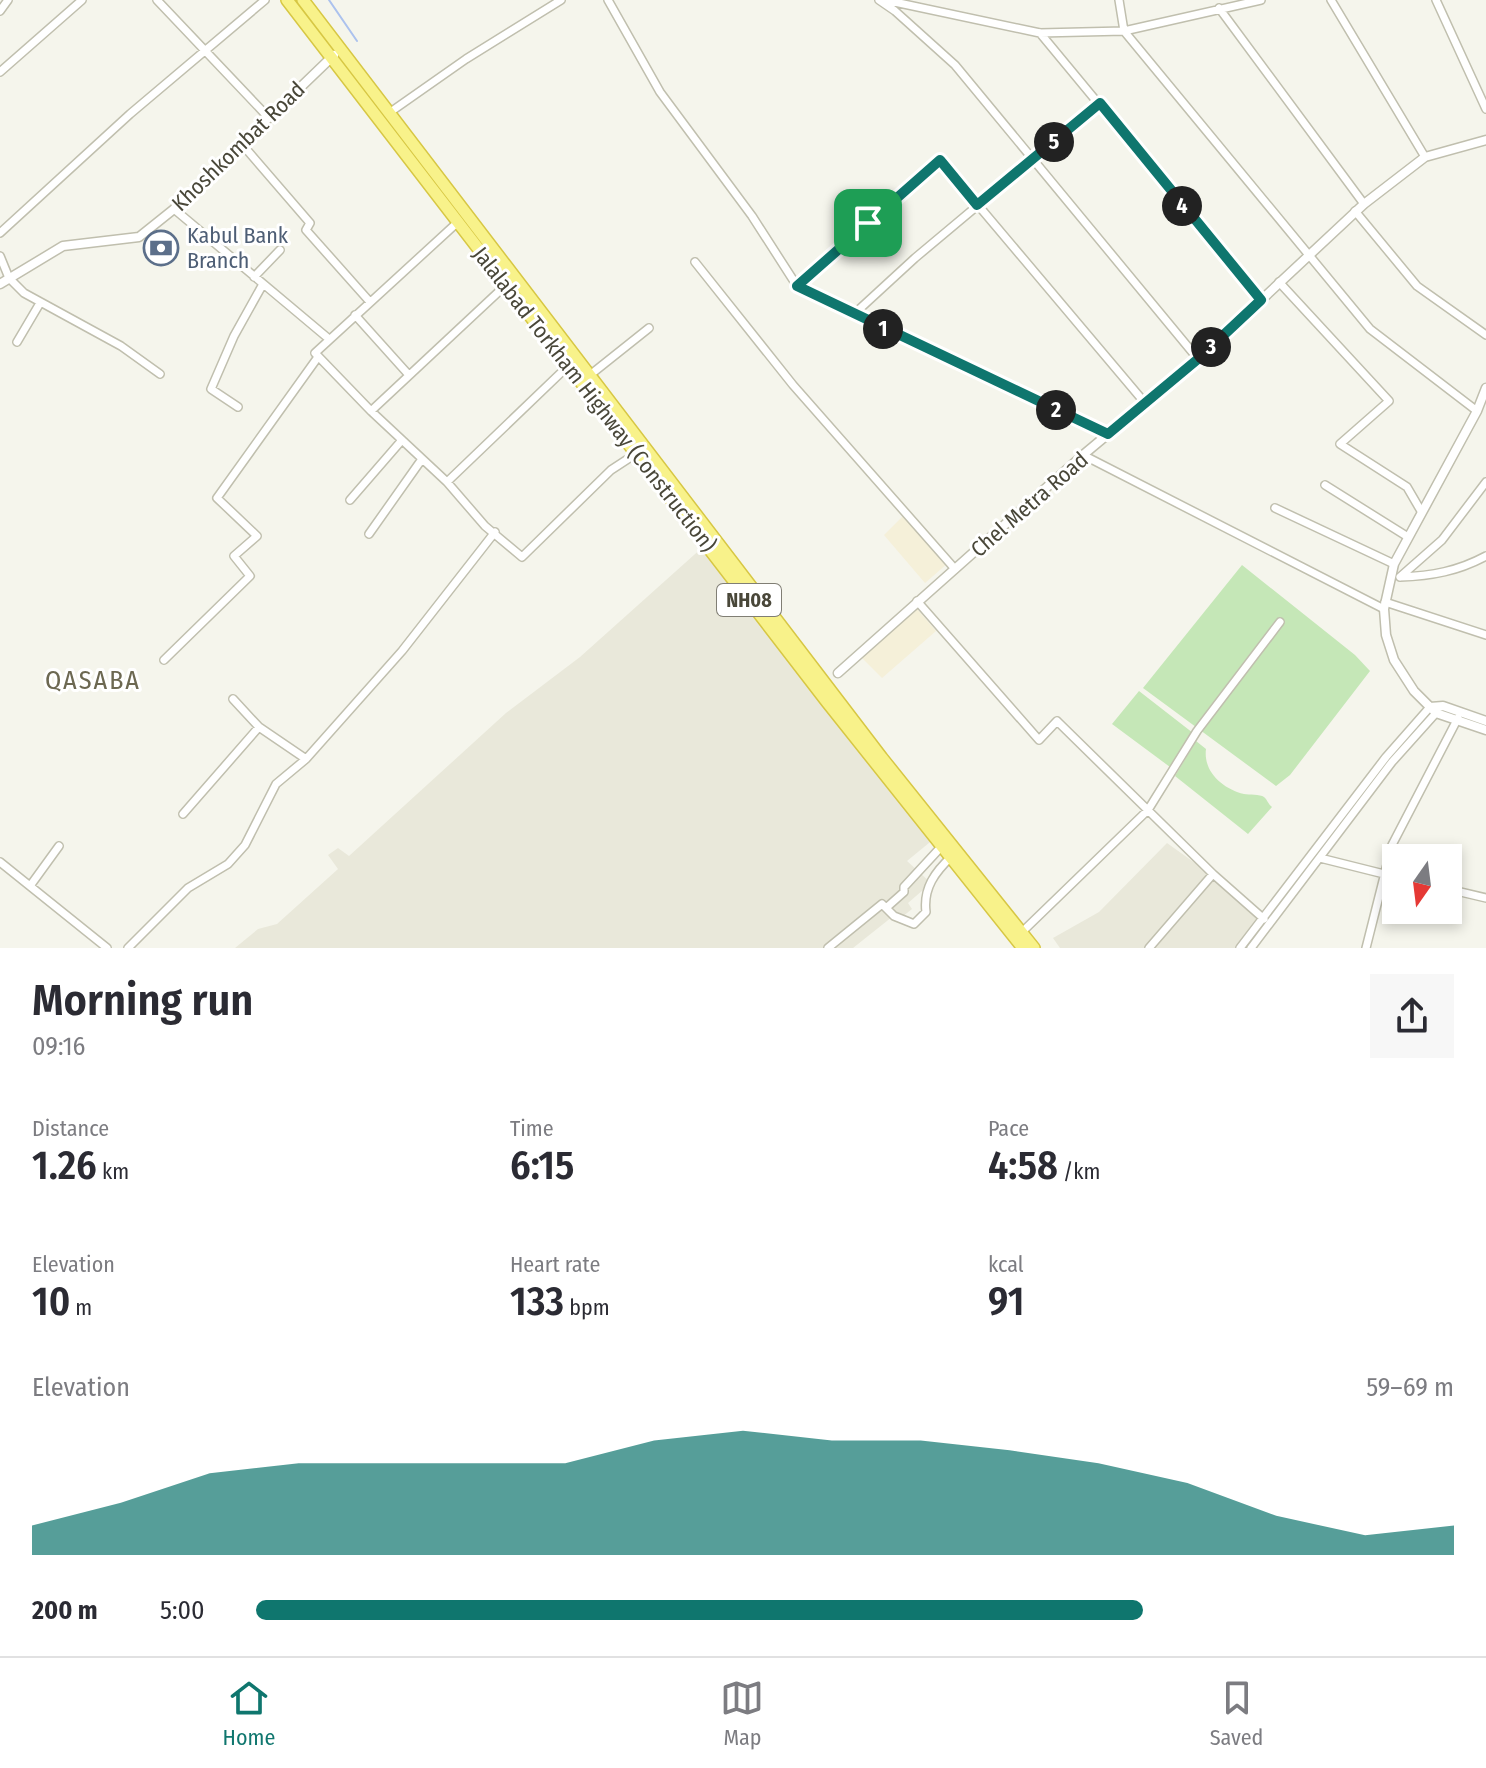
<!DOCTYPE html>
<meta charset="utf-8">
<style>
:root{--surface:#fff;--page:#f7f7f7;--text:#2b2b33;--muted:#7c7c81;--line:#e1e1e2;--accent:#0f766e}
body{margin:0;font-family:"Fira Sans Condensed",sans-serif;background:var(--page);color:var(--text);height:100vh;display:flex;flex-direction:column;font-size:30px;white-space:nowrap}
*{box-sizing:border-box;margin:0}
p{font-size:26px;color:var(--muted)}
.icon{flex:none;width:44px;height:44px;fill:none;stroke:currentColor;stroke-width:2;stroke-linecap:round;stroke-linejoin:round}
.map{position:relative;height:948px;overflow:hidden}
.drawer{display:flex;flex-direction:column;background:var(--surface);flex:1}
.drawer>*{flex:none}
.needle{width:52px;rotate:194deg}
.controls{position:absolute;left:1382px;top:844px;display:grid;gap:16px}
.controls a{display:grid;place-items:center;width:80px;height:80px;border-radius:0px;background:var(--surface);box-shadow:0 4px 12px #0003;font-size:40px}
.pin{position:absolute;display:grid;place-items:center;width:68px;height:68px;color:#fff;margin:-34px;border-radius:16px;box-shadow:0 4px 12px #0006}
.km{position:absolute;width:40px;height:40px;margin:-20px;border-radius:50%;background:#222;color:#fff;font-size:22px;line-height:40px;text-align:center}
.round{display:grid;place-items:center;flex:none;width:84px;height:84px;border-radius:0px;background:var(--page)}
.summary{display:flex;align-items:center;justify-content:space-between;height:136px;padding:0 32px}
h1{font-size:44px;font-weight:600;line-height:60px}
.stats{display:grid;grid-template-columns:repeat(3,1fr);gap:12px;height:136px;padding:8px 32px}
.stats div{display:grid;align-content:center}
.stats b{font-size:40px;font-weight:600}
.stats small{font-size:22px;font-weight:400}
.stats p{font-size:22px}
.chart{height:224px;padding:16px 32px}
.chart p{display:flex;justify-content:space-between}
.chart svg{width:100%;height:144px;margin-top:8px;fill:var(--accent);opacity:.7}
ul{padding:0 32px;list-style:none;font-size:26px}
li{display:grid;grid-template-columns:128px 96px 1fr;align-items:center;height:60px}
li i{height:20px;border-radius:10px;background:var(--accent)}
.tab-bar{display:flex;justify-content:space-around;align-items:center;height:112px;border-top:2px solid var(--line);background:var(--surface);font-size:22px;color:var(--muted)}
.tab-bar a{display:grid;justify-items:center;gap:4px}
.tab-bar .selected{color:var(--accent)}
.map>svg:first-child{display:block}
</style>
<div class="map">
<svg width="1486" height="948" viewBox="0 0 1486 948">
<rect width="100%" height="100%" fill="#f5f5ec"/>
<!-- residential -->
<path fill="#e9e8da" d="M704,546L935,838L907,861L931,883L908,903L912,909L902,917L897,913L853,948H235L258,929L277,924L338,869L328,855L338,848L349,856L506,713L580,657Z
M1167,843L1216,878L1262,920L1240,948H1060L1053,938L1099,912Z"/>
<!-- commercial -->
<path fill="#f5f0d9" d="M904,515L948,563L925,583L884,535Z
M917,609L936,631L882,678L860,656Z"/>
<!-- green -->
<path fill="#c5e7b7" d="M1242,565L1355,655L1370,671L1290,775L1276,786L1143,688Z
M1139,691L1193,733L1170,767L1112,724Z
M1196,741L1206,749C1203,772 1223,789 1244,794C1249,795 1260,794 1264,797C1267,799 1268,804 1272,807L1248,834L1175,776Z"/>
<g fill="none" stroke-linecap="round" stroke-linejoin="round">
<!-- stream -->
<path stroke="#acc2ee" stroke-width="2" d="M329,0L357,41"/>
<!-- minor casing -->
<g stroke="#c0bfae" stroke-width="10">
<path id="minor" d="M157,0L268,117
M608,0L660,92L752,216L797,286L1108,434
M879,0L895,11L955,65L1198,359
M885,0L1040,33L1124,31L1261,0
M1119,0L1124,31L1370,329L1477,411
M1331,0L1425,157
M1436,0L1486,109
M1219,8L1364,204
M0,11L8,0
M1040,33L1261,300
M0,72L82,0
M389,113L466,59L561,0
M241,143L310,223L306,230L370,302
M174,209L329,339
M1355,211L1417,286L1486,335
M459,221L315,353L371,411L447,482L485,526L522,557L611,470L637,453
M0,233L130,114L265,0
M0,256L9,278L24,293L121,346L160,374
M695,262L793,385L955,569
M254,277L280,250
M1279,282L1389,401L1340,444L1407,487L1421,511
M797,286L940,160L1145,403
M355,315L408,374
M853,315L915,258L1100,103
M17,342L40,303
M590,375L649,328
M238,407L211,389L234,336L263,284
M371,411L507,284
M1083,455L1384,609
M447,482L570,364
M1325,485L1408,537
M350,500L402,440
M1275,508L1394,564
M369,534L422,459
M1400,577L1442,540L1486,482
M1400,577C1432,576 1458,571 1486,556
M917,601L1039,740L1057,721L1213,874
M1385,602L1486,635
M164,660L250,576L234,556L257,536L217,498L318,357
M233,699L259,727L306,759
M183,814L259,727
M1320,858L1396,877
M0,862L107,948
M30,886L59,846
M1448,889L1486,898
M886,908L904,892V887L941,847
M1022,932L1148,810L1197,731L1280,622
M128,948L188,888L228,864L245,845L276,784L306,759L402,651L495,532
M828,948L882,904L894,916L914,924L926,912C923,888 935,872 952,856
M1149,948L1213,874L1264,919
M1240,948L1386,757L1430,707
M1251,948L1392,762L1436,713
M1366,948L1392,845L1458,718"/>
</g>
<!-- tertiary casing -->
<g stroke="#c0bfae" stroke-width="11">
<path id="tertiary" d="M0,284L63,246L139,237L174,209L334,55
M1486,388L1477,411L1394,564L1384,609L1386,635L1394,660L1414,691L1436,713L1486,730
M838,673L1083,455L1198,359L1364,204L1425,157L1486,140
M1430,707L1443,706L1486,721"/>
</g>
<!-- trunk casing -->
<g stroke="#d7c744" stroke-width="14">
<path id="trunk" d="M287,0L827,702L1023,948
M303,0L882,758L1034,948"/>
</g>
<!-- minor -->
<use href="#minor" stroke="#fff" stroke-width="7"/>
<!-- tertiary -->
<use href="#tertiary" stroke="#fff" stroke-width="8"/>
<!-- trunk -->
<use href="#trunk" stroke="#f8f28a" stroke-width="11"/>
</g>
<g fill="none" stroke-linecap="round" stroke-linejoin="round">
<!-- route casing -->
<g stroke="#fff" stroke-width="16">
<path id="route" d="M1100,103L1261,300L1198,359L1108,434L797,286L940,160L977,205Z"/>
</g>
<!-- route -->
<use href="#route" stroke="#0f766e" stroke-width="10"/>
</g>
<!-- icons -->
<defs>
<g id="bank-ring" transform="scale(1.8)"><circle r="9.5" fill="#fff" stroke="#5c6f8a" stroke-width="1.5"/><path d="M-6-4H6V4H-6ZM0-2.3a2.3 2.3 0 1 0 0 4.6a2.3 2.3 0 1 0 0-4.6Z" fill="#5c6f8a"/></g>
</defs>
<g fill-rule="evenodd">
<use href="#bank-ring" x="161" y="248"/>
</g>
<g text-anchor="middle" stroke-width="6" stroke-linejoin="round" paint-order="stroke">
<!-- shield labels -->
<rect fill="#fff" stroke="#807e74" stroke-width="2" x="717" y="584" width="64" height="32" rx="6"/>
<g font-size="20" font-weight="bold" fill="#494739">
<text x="749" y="607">NH08</text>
</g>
<!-- street labels -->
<g font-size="22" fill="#494739" stroke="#fff">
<text transform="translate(238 146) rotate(-44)" y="8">Khoshkombat Road</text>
<text transform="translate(595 399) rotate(52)" y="8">Jalalabad Torkham Highway (Construction)</text>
<text transform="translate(1029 504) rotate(-41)" y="8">Chel Metra Road</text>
</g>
<!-- service labels -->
<g font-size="22" fill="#4e5e75" stroke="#fff" text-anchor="start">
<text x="187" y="243">Kabul Bank<tspan x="187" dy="25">Branch</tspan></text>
</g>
<!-- quarter labels -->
<g font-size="26" letter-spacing="2" fill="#6c6851" stroke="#fff">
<text x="93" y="689">QASABA</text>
</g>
</g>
</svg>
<div class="controls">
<a><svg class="needle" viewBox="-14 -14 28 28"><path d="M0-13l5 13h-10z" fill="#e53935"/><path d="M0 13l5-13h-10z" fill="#7c7c81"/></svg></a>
</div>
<div class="pin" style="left:868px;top:223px;background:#1e9e55"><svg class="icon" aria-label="arrive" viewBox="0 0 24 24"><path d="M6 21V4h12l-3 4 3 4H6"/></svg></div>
<b class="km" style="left:883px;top:329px">1</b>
<b class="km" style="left:1056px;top:410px">2</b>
<b class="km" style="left:1211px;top:347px">3</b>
<b class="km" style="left:1182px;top:206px">4</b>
<b class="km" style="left:1054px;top:142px">5</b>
</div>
<section class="drawer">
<div class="summary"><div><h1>Morning run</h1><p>09:16</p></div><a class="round"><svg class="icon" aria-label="share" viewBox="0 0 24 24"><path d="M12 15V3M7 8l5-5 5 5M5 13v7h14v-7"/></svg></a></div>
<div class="stats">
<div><p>Distance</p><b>1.26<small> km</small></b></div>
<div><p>Time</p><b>6:15</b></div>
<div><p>Pace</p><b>4:58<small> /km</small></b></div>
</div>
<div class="stats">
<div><p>Elevation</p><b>10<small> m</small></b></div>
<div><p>Heart rate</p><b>133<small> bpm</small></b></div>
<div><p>kcal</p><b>91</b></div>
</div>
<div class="chart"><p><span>Elevation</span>59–69 m</p>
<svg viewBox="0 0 160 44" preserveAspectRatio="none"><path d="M0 44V35L10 28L20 19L30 16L40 16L50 16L60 16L70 9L80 6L90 9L100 9L110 12L120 16L130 22L140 32L150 38L160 35V44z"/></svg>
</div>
<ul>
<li><b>200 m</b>5:00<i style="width:74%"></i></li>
</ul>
</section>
<nav class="tab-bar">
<a class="selected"><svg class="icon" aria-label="home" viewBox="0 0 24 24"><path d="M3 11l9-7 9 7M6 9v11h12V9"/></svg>Home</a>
<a><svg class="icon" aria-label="map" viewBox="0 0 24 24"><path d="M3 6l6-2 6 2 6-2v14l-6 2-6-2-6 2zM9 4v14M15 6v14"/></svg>Map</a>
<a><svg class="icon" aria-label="saved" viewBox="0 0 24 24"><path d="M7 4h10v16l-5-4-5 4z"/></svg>Saved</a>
</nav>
